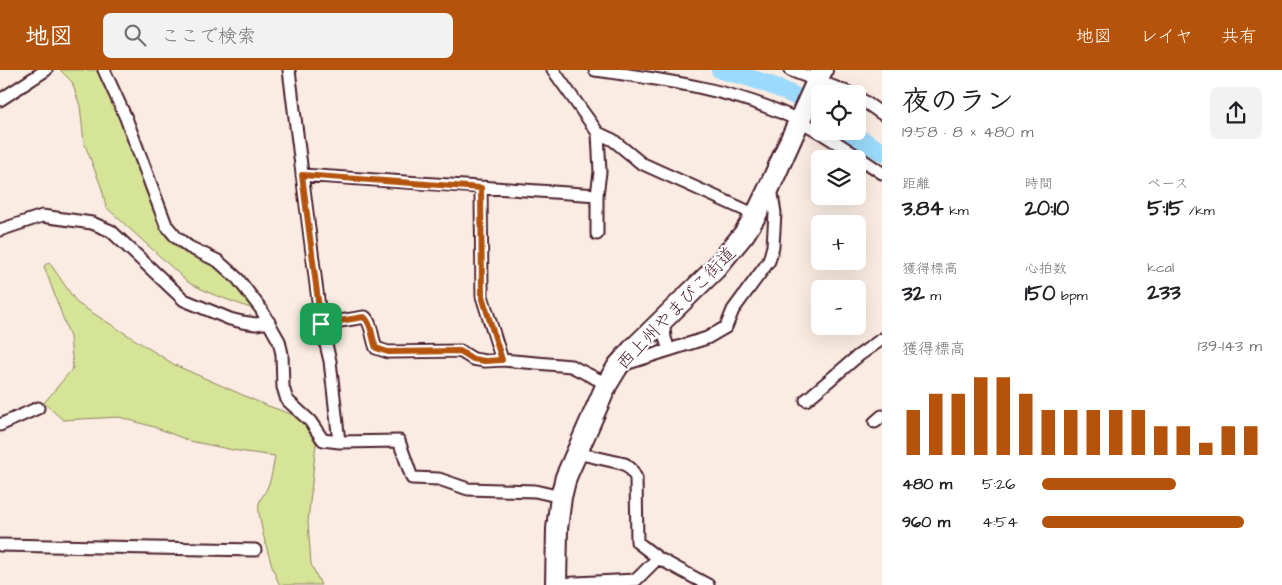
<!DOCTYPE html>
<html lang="ja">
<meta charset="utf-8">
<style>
:root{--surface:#fff;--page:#f2f2f2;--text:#202124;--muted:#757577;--accent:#b45309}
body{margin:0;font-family:"Architects Daughter","Klee One",sans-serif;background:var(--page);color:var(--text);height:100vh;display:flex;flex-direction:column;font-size:19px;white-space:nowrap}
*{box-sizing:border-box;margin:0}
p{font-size:16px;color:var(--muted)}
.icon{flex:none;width:28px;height:28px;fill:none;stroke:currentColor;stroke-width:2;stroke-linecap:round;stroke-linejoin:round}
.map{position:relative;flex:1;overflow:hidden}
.sheet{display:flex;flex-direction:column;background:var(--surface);width:400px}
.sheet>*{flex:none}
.tools{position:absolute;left:811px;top:15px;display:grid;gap:10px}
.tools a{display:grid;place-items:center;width:55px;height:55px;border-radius:8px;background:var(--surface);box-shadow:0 5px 20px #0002;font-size:25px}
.pin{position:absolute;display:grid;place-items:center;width:42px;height:42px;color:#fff;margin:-21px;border-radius:10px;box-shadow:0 2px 8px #0006}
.round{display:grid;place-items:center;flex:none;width:52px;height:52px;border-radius:8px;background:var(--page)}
.overview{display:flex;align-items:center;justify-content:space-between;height:85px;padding:0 20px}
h1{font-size:28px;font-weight:800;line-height:38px}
.stats{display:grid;grid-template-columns:repeat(3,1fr);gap:8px;height:85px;padding:5px 20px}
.stats div{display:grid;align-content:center}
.stats b{font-size:21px;font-weight:800}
.stats small{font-size:14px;font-weight:400}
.stats p{font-size:14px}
.chart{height:140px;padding:10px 20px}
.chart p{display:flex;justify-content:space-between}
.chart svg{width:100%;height:90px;margin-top:5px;stroke:var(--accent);stroke-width:6}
ul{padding:0 20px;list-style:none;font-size:16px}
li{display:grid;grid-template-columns:80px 60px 1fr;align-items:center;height:38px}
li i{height:12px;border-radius:6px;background:var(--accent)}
header{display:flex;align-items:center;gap:30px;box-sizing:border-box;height:70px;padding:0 25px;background:var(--accent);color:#fff}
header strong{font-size:24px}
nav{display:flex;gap:28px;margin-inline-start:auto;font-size:18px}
.search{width:350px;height:45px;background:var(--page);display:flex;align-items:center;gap:12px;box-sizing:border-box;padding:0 18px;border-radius:8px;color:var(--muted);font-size:19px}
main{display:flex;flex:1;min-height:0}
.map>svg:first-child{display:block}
</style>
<header>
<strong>地図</strong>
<div class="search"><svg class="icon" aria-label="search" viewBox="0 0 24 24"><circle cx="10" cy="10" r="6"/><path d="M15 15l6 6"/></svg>ここで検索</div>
<nav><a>地図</a><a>レイヤ</a><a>共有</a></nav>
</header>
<main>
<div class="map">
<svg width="882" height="515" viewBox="0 0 882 515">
<rect width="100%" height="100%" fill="#faece2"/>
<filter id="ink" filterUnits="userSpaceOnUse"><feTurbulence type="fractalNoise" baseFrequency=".02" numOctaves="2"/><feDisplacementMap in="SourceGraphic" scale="10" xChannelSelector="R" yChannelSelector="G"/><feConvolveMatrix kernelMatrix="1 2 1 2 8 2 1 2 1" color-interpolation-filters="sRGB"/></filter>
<g filter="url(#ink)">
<!-- green -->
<path fill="#d5e497" stroke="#908261" d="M60,0H99L123,51L163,161L186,181L216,196L236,214L253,239L212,224L189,213L106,137L102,119L84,72L80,36L72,12Z
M49,192L77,233L175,295L263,334L299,347L316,373L308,452L311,494L321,515H280C273,505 256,444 259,433C261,427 266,422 268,416C272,407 273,396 275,386L238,381L190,371L154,357L119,347L63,350L44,333L73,298L70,267L44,196Z"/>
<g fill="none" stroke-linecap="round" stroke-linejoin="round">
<!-- river -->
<path stroke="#9bdafc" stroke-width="18" d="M720,0C755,8 791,20 820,41
M848,61L882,82"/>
<!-- minor casing -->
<g stroke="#4a1f2b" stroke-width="15">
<path id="minor" d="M104,0L126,48L166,155L176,167L189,177L218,191L238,209L261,239L279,271L282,284L283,317L287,330L310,351L323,370L339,372L399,371L412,408L439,409L468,419L535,421L561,427
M289,0L321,254L330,291L339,372
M553,0L598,63L600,102L597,125V164
M595,0C664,10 734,19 798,50C826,64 855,85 882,103
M790,0L852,24
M858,27L882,44
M0,30L46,0
M598,63L613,70L641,93L756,145
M302,105L597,125
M0,160L42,146L92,153L111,161L184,230L230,249L242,252L256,254L269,252
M663,248L665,268L669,280
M321,254L365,247C372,253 372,269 376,278L388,282L460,281L473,289L485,291L502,290L482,226L481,118
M502,290L571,296L607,314
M622,295L707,268L726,257L733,240L769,191L773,176L775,143L771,118
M806,330L858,286L882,269
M875,352L882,346
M0,355L38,338
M577,383L625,394L631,399L636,408L637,472L658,488L708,515
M0,475L255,480
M556,514L636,510L658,488"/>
</g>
<!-- trunk casing -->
<g stroke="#4a1f2b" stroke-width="24">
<path id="trunk" d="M556,515L557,459L561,427L566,407L607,314L618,296L632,280L715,199L744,164L756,145L770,116L822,0"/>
</g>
<!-- minor -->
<use href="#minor" stroke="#fff" stroke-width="11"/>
<!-- trunk -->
<use href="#trunk" stroke="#fff" stroke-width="20"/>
</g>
</g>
<g fill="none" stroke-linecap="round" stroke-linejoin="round" filter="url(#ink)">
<!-- route casing -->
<g stroke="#fff" stroke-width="10">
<path id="route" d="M302,105L481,118L482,226L502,290L485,291L473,289L460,281L388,282L376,278C372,269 372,253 364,247L321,254Z"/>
</g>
<!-- route -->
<use href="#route" stroke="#b45309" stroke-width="6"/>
</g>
<g text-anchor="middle" stroke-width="4.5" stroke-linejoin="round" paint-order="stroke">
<!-- street labels -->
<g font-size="18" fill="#4a1f2b" stroke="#fff">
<text transform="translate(676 238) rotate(-46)" y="6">西上州やまびこ街道</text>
</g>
</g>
</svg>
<div class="tools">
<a><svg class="icon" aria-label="locate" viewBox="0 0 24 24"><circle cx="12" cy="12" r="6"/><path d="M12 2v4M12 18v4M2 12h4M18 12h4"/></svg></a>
<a><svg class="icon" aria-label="layers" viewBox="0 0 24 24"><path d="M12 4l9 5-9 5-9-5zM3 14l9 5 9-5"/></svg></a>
<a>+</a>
<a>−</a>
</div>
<div class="pin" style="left:321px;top:254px;background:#1e9e55"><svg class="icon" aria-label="arrive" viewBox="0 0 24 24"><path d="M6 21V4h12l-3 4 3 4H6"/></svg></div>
</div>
<section class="sheet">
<div class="overview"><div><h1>夜のラン</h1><p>19:58 · 8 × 480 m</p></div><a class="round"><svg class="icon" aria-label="share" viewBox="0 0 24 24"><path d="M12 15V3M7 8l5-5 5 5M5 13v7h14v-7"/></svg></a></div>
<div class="stats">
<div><p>距離</p><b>3.84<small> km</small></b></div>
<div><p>時間</p><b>20:10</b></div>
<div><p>ペース</p><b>5:15<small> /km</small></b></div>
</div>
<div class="stats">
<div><p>獲得標高</p><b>32<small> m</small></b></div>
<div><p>心拍数</p><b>150<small> bpm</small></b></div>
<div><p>kcal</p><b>233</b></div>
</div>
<div class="chart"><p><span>獲得標高</span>139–143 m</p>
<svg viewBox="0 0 160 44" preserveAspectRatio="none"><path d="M5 44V22M15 44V14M25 44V14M35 44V6M45 44V6M55 44V14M65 44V22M75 44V22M85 44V22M95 44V22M105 44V22M115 44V30M125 44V30M135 44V38M145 44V30M155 44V30"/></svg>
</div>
<ul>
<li><b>480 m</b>5:26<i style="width:61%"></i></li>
<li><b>960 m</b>4:54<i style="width:92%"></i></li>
</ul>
</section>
</main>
